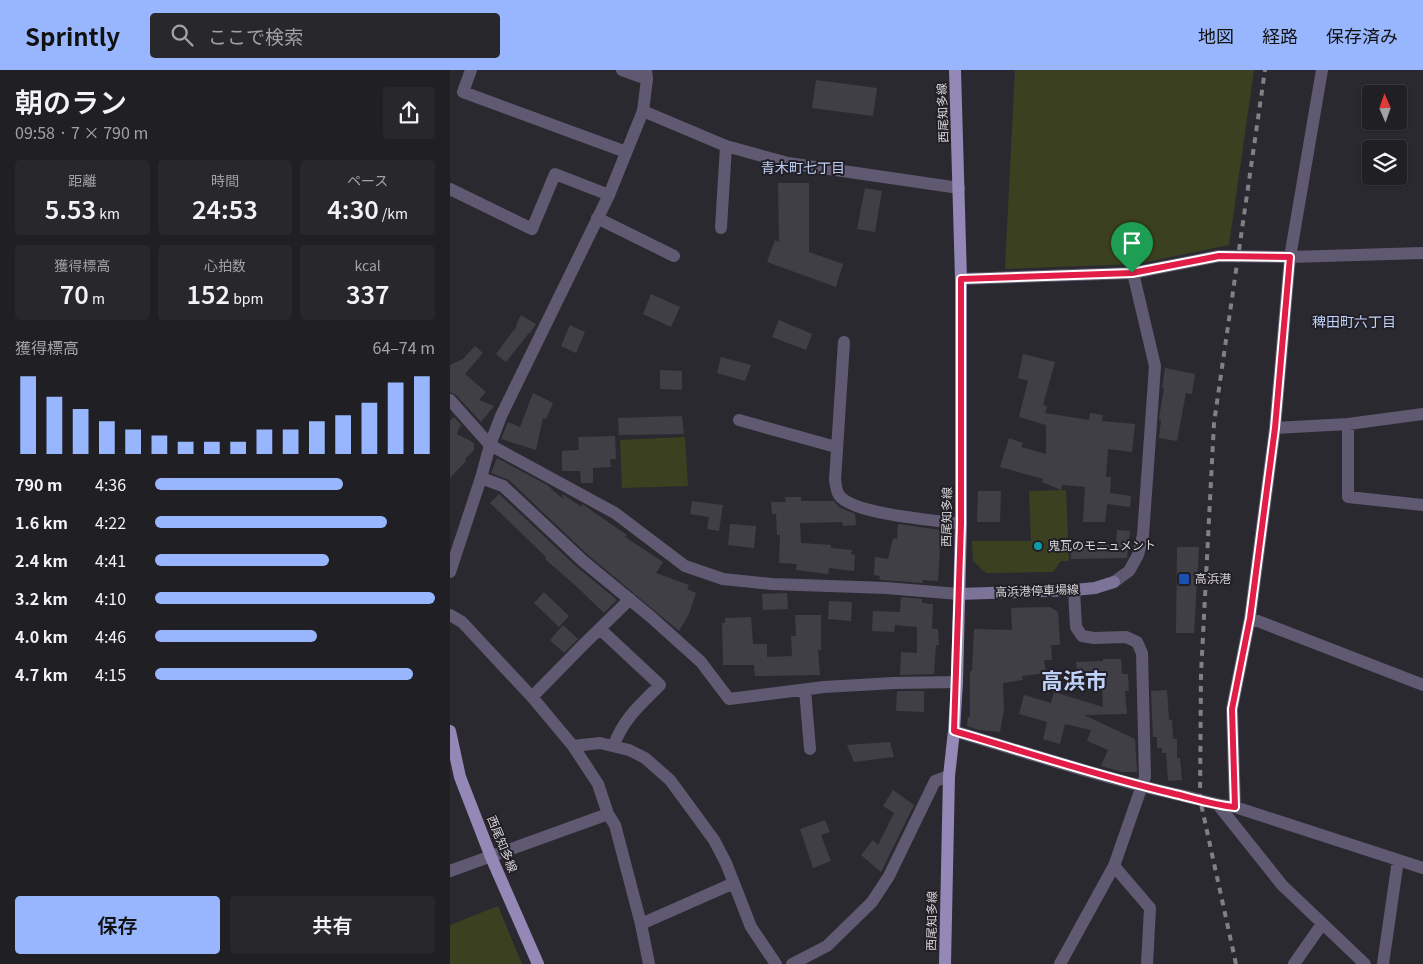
<!DOCTYPE html>
<html lang="ja">
<meta charset="utf-8">
<style>
:root{--surface:#201f24;--page:#28272c;--text:#f1f3f6;--muted:#a2a2a6;--line:#3d3d41;--accent:#97b6fd}
body{margin:0;font-family:Georgia,"Noto Sans JP",serif;background:var(--page);color:var(--text);height:100vh;display:flex;flex-direction:column;font-size:19px;white-space:nowrap}
*{box-sizing:border-box;margin:0}
p{font-size:16px;color:var(--muted)}
.icon{flex:none;width:28px;height:28px;fill:none;stroke:currentColor;stroke-width:2;stroke-linecap:round;stroke-linejoin:round}
.map{position:relative;flex:1;overflow:hidden}
.panel{display:flex;flex-direction:column;background:var(--surface);width:450px}
.panel>*{flex:none}
.needle{width:32px;rotate:358deg}
.tools{position:absolute;left:912px;top:15px;display:grid;gap:10px}
.tools a{display:grid;place-items:center;width:45px;height:45px;border-radius:5px;background:var(--surface);box-shadow:0 1px 4px #0004,0 0 0 1px var(--line);font-size:25px}
.pin{position:absolute;display:grid;place-items:center;width:42px;height:42px;color:#fff;margin:-51px -21px;border-radius:50% 50% 50% 0;rotate:-45deg;box-shadow:0 0 5px #0007}
.pin .icon{rotate:45deg}
.round{display:grid;place-items:center;flex:none;width:52px;height:52px;border-radius:5px;background:var(--page)}
.headline{display:flex;align-items:center;justify-content:space-between;height:85px;padding:0 15px}
h1{font-size:28px;font-weight:600;line-height:38px}
.metrics{display:grid;grid-template-columns:repeat(3,1fr);gap:8px;height:85px;padding:5px 15px}
.metrics div{display:grid;align-content:center;border-radius:5px;background:var(--page);text-align:center}
.metrics b{font-size:25px;font-weight:600}
.metrics small{font-size:14px;font-weight:400}
.metrics p{font-size:14px}
.chart{height:140px;padding:10px 15px}
.chart p{display:flex;justify-content:space-between}
.chart svg{width:100%;height:90px;margin-top:5px;stroke:var(--accent);stroke-width:6}
.primary-button{display:flex;gap:10px;margin-top:auto;padding:10px 15px}
.primary-button a{flex:1;height:58px;border-radius:5px;background:var(--accent);color:#111;font-size:20px;font-weight:600;line-height:58px;text-align:center}
.primary-button a+a{background:var(--page);color:var(--text)}
ul{padding:0 15px;list-style:none;font-size:16px}
li{display:grid;grid-template-columns:80px 60px 1fr;align-items:center;height:38px}
li i{height:12px;border-radius:6px;background:var(--accent)}
header{display:flex;align-items:center;gap:30px;box-sizing:border-box;height:70px;padding:0 25px;background:var(--accent);color:#111}
header strong{font-size:24px}
nav{display:flex;gap:28px;margin-inline-start:auto;font-size:18px}
.search{width:350px;height:45px;background:var(--page);display:flex;align-items:center;gap:12px;box-sizing:border-box;padding:0 18px;border-radius:5px;color:var(--muted);font-size:19px}
main{display:flex;flex:1;min-height:0}
.map>svg:first-child{display:block}
</style>
<header>
<strong>Sprintly</strong>
<div class="search"><svg class="icon" aria-label="search" viewBox="0 0 24 24"><circle cx="10" cy="10" r="6"/><path d="M15 15l6 6"/></svg>ここで検索</div>
<nav><a>地図</a><a>経路</a><a>保存済み</a></nav>
</header>
<main>
<section class="panel">
<div class="headline"><div><h1>朝のラン</h1><p>09:58 · 7 × 790 m</p></div><a class="round"><svg class="icon" aria-label="share" viewBox="0 0 24 24"><path d="M12 15V3M7 8l5-5 5 5M5 13v7h14v-7"/></svg></a></div>
<div class="metrics">
<div><p>距離</p><b>5.53<small> km</small></b></div>
<div><p>時間</p><b>24:53</b></div>
<div><p>ペース</p><b>4:30<small> /km</small></b></div>
</div>
<div class="metrics">
<div><p>獲得標高</p><b>70<small> m</small></b></div>
<div><p>心拍数</p><b>152<small> bpm</small></b></div>
<div><p>kcal</p><b>337</b></div>
</div>
<div class="chart"><p><span>獲得標高</span>64–74 m</p>
<svg viewBox="0 0 160 44" preserveAspectRatio="none"><path d="M5 44V6M15 44V16M25 44V22M35 44V28M45 44V32M55 44V35M65 44V38M75 44V38M85 44V38M95 44V32M105 44V32M115 44V28M125 44V25M135 44V19M145 44V9M155 44V6"/></svg>
</div>
<ul>
<li><b>790 m</b>4:36<i style="width:67%"></i></li>
<li><b>1.6 km</b>4:22<i style="width:83%"></i></li>
<li><b>2.4 km</b>4:41<i style="width:62%"></i></li>
<li><b>3.2 km</b>4:10<i style="width:100%"></i></li>
<li><b>4.0 km</b>4:46<i style="width:58%"></i></li>
<li><b>4.7 km</b>4:15<i style="width:92%"></i></li>
</ul>
<div class="primary-button"><a>保存</a><a>共有</a></div>
</section>
<div class="map">
<svg width="973" height="894" viewBox="0 0 973 894">
<rect width="100%" height="100%" fill="#2b2930"/>
<!-- green -->
<path fill="#3b4120" d="M565,0H804L779,175L687,194L555,199Z
M235,367L238,416L172,418L170,370Z
M616,420L619,491H611L603,502L536,503L523,491L522,471H581L579,421Z
M48,836L72,894H0V855Z"/>
<!-- building -->
<path fill="#413f46" d="M366,10L427,18L423,46L362,38Z
M328,113H359V182L393,194L386,217L317,192L325,170L329,172Z
M415,118L432,121L425,162L407,159Z
M201,224L230,237L221,257L193,244Z
M71,245L86,254L80,263H79L56,292L46,284L67,256L66,255Z
M329,250L362,264L356,280L322,267Z
M120,255L135,262L126,283L111,276Z
M25,276L33,283L15,304L36,322L29,330L44,336L31,352L6,325L0,322V295L13,289Z
M573,284L605,292L593,335L597,336L595,343L639,350L640,343L653,345L652,351L685,354L682,382L658,379L656,407H661L660,423L681,426L680,437L657,434L655,452H633L635,417L612,415L611,420L592,412L593,409L550,397L559,368L573,373L571,377L596,384V355L569,347L578,311L568,308Z
M271,287L301,295L295,311L267,303Z
M715,298L745,304L742,324L736,323L727,371L709,368L711,350H709L710,342L714,318H712Z
M210,300L232,301V320L210,319Z
M83,323L103,333L96,349L93,348L86,380L51,369L58,352L70,357Z
M232,346L234,364L169,365L168,348Z
M4,347L13,357L10,356L7,364L24,373V380L15,389L16,391L0,408V351Z
M165,366L166,389H160L161,397L143,398V413H131L130,401H112V381L129,380L128,367Z
M47,388L97,415L113,429L112,424L132,437V434L177,465L175,467L213,492L206,503L239,515L237,519L246,523L239,544L229,561L138,485L59,410L41,403Z
M528,421H551L550,452H527Z
M49,424L127,497L167,530L154,543L127,517L95,489L96,487L40,433Z
M335,427H351V431H384L389,437L405,444L406,455L393,456L392,452L350,453L351,473L381,475V478L402,480L401,484L405,485L404,501L379,498L378,504L346,500L347,494L329,493L330,465H327L326,444H322L321,432H336Z
M242,431L273,435L269,461L257,459L259,447L240,444Z
M280,454L306,456L304,478L278,475Z
M448,454L491,460L488,511L473,510V513L433,510L429,509L430,506L424,505L425,487L438,489L443,468L447,469Z
M667,460L680,461L677,488L621,489L620,472H630V471L666,476Z
M727,477H749L744,563H726Z
M94,522L119,546L109,557L84,533Z
M337,523L338,539L313,540L312,524Z
M451,527L472,529V533L483,534L482,559H488L489,575H486L484,604L450,605L451,582L467,583V557L445,555L444,562L422,561L423,541L450,542Z
M379,531L402,532L401,551L378,549Z
M600,537L608,542L610,575H601L602,590H594L596,603L572,606L573,610L553,613L554,639L550,662L529,660L517,656L518,647H520V601H522L524,559L562,560L561,538Z
M345,545H371V580H368L370,605L305,606L304,595H273L272,553H275V548L301,547L303,574H317V587L342,586L341,566H346Z
M113,555L128,569L114,583L100,570Z
M653,589H671L672,604H678L679,621H675L677,644L634,645L685,669L687,702H672L651,696L658,680L637,671L641,660L615,654L610,674L593,669L597,652L569,644L574,625L601,633L604,622L653,637L652,610L628,611L626,592L653,591Z
M717,620L719,650H722L723,669H727V688H730L732,710L718,711L716,683H712V678H707V667H703L701,621Z
M449,621H474V642L446,641L447,622Z
M440,672L444,687L404,692L397,675Z
M443,720L464,735L431,802L411,785L423,770L428,775L444,743L433,736Z
M375,750L380,762L371,765L381,791L363,798L350,759Z"/>
<g fill="none" stroke-linecap="round" stroke-linejoin="round">
<!-- minor -->
<path stroke="#5f5a71" stroke-width="12" d="M21,0L13,22L176,82
M172,0L197,9
M193,41L276,76L338,93L509,118
M0,119L82,159L105,104L159,125
M147,148L224,186
M271,158L276,76
M394,272L385,410C386,414 386,421 389,425C403,445 486,450 511,454
M0,330L40,375L165,443L235,496L273,509L322,514L436,518L509,524
M289,350L386,377
M898,354V427L973,435
M825,358L898,354L973,344
M31,408L53,416L133,491L201,547L251,592L279,629L374,617L444,613L507,612
M664,512L679,501L688,485L693,465L700,367L705,296L683,203
M0,545L12,552L82,627L123,676L148,714L158,744L165,755L191,854L199,894
M800,548L973,615
M150,559L210,615C191,634 173,649 164,675
M355,620L360,679
M82,627L133,575L180,529
M504,661C577,683 651,707 725,724C745,728 764,735 785,737L973,798
M123,676L150,673L179,680L195,688L220,710L264,770L276,793L301,857L326,894
M769,736L832,815L915,894
M785,737L782,639L800,548L825,358L840,187L872,0
M664,796L700,838L697,894
M0,801L158,744
M191,854L284,813
M342,894L377,876L422,832L439,806L485,711L499,706
M844,894L872,854
M933,894L948,790"/>
<!-- tertiary -->
<path stroke="#5f5a71" stroke-width="12" d="M511,209L683,203L769,186L840,187L973,183
M0,502L31,408L40,375L51,346L159,125L193,41L197,9L196,0
M610,894L664,796L695,707L692,583L687,572L676,567L644,568L632,566L626,557L624,520"/>
<!-- secondary -->
<path stroke="#7c7498" stroke-width="12" d="M509,524L624,520L645,518L664,512"/>
<!-- primary -->
<path stroke="#9388b6" stroke-width="12" d="M0,661L10,707L41,787L88,894
M495,894L499,706L504,661L507,612L511,454V209L505,0"/>
<!-- rail -->
<path stroke="#818085" stroke-width="4" stroke-dasharray="6 6" stroke-linecap="butt" d="M786,894L750,729L751,604L764,353L815,0"/>
</g>
<g fill="none" stroke-linecap="round" stroke-linejoin="round">
<!-- route casing -->
<g stroke="#fff" stroke-width="10">
<path id="route" d="M769,186L840,187L825,358L800,548L782,639L785,737C763,735 743,728 721,723C648,706 576,682 504,661L511,454V209L682,203Z"/>
</g>
<!-- route -->
<use href="#route" stroke="#e11d48" stroke-width="6"/>
</g>
<!-- markers -->
<circle fill="#0f9aa8" stroke="#222026" stroke-width="2" cx="588" cy="476" r="5"/>
<rect fill="#1a4fb4" stroke="#222026" stroke-width="2" x="728" y="503" width="12" height="12" rx="2.5"/>
<g text-anchor="middle" stroke-width="4" stroke-linejoin="round" paint-order="stroke">
<!-- street labels -->
<g font-size="12" fill="#d6d5d9" stroke="#222026">
<text transform="translate(493 43) rotate(-92)" y="4">西尾知多線</text>
<text transform="translate(497 447) rotate(-89)" y="4">西尾知多線</text>
<text transform="translate(587 521) rotate(-2)" y="4">高浜港停車場線</text>
<text transform="translate(52 774) rotate(68)" y="4">西尾知多線</text>
<text transform="translate(482 851) rotate(-89)" y="4">西尾知多線</text>
</g>
<!-- poi labels -->
<g font-size="12" fill="#d6d5d9" stroke="#222026" text-anchor="start">
<text x="598" y="480">鬼瓦のモニュメント</text>
<text x="745" y="513">高浜港</text>
</g>
<!-- neighbourhood labels -->
<g font-size="14" fill="#bfd1f9" stroke="#222026">
<text x="353" y="103">青木町七丁目</text>
<text x="904" y="257">稗田町六丁目</text>
</g>
<!-- town labels -->
<g font-size="22" font-weight="bold" fill="#bfd1f9" stroke="#222026">
<text x="624" y="619">高浜市</text>
</g>
</g>
</svg>
<div class="tools">
<a><svg class="needle" viewBox="-14 -14 28 28"><path d="M0-13l5 13h-10z" fill="#e53935"/><path d="M0 13l5-13h-10z" fill="#a2a2a6"/></svg></a>
<a><svg class="icon" aria-label="layers" viewBox="0 0 24 24"><path d="M12 4l9 5-9 5-9-5zM3 14l9 5 9-5"/></svg></a>
</div>
<div class="pin" style="left:682px;top:203px;background:#1e9e55"><svg class="icon" aria-label="arrive" viewBox="0 0 24 24"><path d="M6 21V4h12l-3 4 3 4H6"/></svg></div>
</div>
</main>
